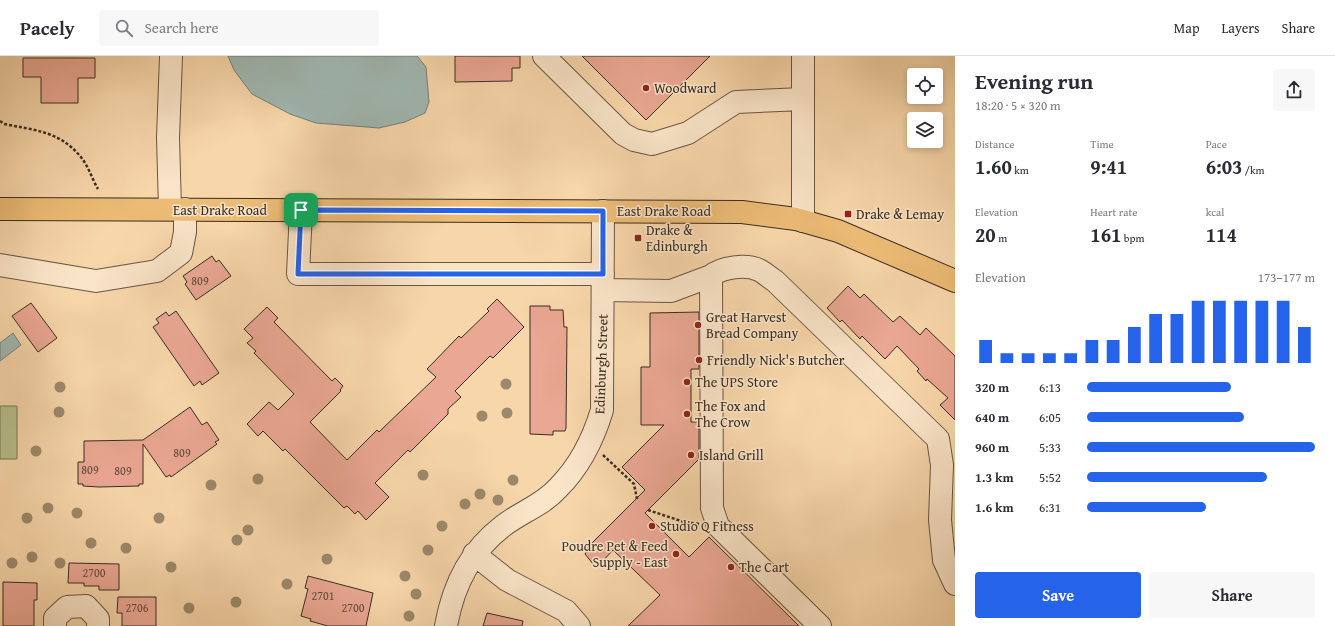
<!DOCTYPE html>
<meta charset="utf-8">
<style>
:root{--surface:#fff;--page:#f7f7f7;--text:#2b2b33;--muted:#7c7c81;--line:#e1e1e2;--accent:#2563eb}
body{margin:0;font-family:"Gentium Book Plus",serif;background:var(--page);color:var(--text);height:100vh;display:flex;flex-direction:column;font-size:15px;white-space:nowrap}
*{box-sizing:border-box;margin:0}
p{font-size:13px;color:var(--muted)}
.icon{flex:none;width:22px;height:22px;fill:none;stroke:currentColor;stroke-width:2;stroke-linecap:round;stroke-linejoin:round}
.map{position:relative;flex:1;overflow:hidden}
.side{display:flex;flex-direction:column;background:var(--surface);width:380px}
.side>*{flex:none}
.controls{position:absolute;left:907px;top:12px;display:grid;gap:8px}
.controls a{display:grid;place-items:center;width:36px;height:36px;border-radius:4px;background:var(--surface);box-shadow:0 2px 6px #0003;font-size:20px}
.pin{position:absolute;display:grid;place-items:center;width:34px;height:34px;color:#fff;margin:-17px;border-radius:8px;box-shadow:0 2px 6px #0006}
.round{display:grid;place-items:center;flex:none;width:42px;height:42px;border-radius:4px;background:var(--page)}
.summary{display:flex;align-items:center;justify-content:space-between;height:68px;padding:0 20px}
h1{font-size:22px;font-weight:800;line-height:30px}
.stats{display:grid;grid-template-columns:repeat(3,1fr);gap:6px;height:68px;padding:4px 20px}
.stats div{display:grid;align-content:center}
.stats b{font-size:20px;font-weight:800}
.stats small{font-size:11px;font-weight:400}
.stats p{font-size:11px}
.chart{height:112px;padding:8px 20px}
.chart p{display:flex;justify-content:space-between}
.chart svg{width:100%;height:72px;margin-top:4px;stroke:var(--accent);stroke-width:6}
.primary-button{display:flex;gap:8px;margin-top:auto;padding:8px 20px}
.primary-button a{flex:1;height:46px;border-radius:4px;background:var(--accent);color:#fff;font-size:16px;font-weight:800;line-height:46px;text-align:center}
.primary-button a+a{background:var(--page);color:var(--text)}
ul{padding:0 20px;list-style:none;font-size:13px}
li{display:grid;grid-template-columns:64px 48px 1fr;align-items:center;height:30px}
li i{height:10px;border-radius:5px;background:var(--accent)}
header{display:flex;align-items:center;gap:24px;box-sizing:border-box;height:56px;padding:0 20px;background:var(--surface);border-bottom:1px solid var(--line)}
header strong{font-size:19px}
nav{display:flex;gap:22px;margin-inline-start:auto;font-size:14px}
.search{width:280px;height:36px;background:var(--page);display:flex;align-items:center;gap:10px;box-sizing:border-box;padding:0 14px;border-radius:4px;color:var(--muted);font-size:15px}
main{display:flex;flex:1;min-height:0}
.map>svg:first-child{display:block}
</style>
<header>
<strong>Pacely</strong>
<div class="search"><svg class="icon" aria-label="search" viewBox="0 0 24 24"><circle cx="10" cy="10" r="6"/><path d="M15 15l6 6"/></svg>Search here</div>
<nav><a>Map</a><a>Layers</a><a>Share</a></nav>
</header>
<main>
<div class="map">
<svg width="955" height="570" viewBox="0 0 955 570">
<rect width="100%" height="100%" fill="#f7d6aa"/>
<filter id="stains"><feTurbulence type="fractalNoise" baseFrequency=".005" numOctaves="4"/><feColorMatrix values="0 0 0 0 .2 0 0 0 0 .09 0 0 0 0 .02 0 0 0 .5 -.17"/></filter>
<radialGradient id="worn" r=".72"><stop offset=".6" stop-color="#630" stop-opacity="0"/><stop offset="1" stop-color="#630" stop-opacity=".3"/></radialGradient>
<!-- green -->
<path fill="#b8be8c" stroke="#787658" d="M0,350H17V403H0Z"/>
<!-- water -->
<path fill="#a0b7b2" stroke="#768079" d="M228,0H417L426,11L429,46L425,57L405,66L379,72L316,67L290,58L252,38L234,14Z
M13,277L21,289L0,305V287Z"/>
<!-- building -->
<path fill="#eaa793" stroke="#382d23" d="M455,0H520V12H512V25L455,26Z
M582,0H710L646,64Z
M23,2H95V22H78V47H41V21H23Z
M212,200L216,206L219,204L231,220L196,244L185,228L187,226L183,220Z
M848,230L860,242L864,238L893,266L900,260L920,279L926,272L955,300V364L940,349L948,342L927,323L926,325L917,315L919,313L897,290L885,303L862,280L860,283L842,264L840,266L827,252Z
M497,243L524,271L493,302L490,300L455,335L461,341L448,353V358L410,396L408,394L375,427L389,441L366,464L358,455L355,458L347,450L344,452L285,393L283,395L263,375L258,380L247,368L269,346L278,354L294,338L254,297L256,295L247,287L253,282L244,273L267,251L278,262L274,266L332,325L335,322L343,330L340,334L341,335L310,366L347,404L377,374L379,376L436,321L427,313L459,280L461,282L489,255L487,253Z
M31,247L57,282L38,296L12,260Z
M530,250H550V254H563L564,271H567L566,372L565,375H553V379L530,378Z
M176,255L219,317L202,329L200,325L194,330L153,271L159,267L156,263L166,256L169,260Z
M699,256V313H691V366H699V403L645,457L689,501L709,481L799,570H628L660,539L613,494L601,507L597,503L593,508L585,498L588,494L587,492L645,434L622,411L664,369H641V311H650V257Z
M190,351L202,369L207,366L219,384L215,386L217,388L171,421L170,419L166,421L143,388V428H139V430L99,431L83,430V428H78V406H84V385L143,384Z
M69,507L119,508V534H99V530H84V527H68Z
M308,520L373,537L366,570H328L310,565L311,563L301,560L308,533L305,532Z
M3,526L37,527V544H34V570H3Z
M118,541H156V570H122V557H117Z
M487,557L523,565L522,570H483Z"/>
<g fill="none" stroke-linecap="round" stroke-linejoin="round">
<!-- minor casing -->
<g stroke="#685745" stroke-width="24">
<path id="minor" d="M544,0L623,78L634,84L652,88L688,77L736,46L803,43V165
M803,0V43
M170,153L168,82L171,0
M301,154L298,218H603
M0,209L96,225L157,215L181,197L185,176V153
M711,220C722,211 746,208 759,214C765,217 770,222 775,225L938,383L942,409L940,464L944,504L955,528
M603,234L671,235L711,220L712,452L718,470L820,570
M474,498L507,524L566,555L579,570
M55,570V562L67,551L86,550L98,563V570
M446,570C453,530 470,495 503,470C521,456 543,449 558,432C580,410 593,384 602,354L603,155"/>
</g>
<!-- major casing -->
<g stroke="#382d23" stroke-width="24">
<path id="major" d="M0,153L742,156L796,163L838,175L955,225"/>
</g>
<!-- path -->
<path stroke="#382d23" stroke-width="2.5" stroke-dasharray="3 2" stroke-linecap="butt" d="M0,65L4,68C34,74 59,75 80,100C88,109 92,123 98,133
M603,399L634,428L637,443
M648,454L684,466L699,468"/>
<!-- minor -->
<use href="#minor" stroke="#fae4c8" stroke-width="22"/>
<!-- major -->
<use href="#major" stroke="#ecbb75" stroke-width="22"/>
</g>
<!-- trees -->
<g fill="#9c896b">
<circle cx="506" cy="328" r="5.5"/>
<circle cx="60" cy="331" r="5.5"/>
<circle cx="59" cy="356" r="5.5"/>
<circle cx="507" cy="357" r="5.5"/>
<circle cx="482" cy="360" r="5.5"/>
<circle cx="36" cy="395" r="5.5"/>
<circle cx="423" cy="419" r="5.5"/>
<circle cx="258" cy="423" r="5.5"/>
<circle cx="513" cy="424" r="5.5"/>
<circle cx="211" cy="429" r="5.5"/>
<circle cx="480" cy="438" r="5.5"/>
<circle cx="498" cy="444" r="5.5"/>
<circle cx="465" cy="448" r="5.5"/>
<circle cx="48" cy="452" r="5.5"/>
<circle cx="77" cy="457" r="5.5"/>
<circle cx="27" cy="462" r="5.5"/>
<circle cx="159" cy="462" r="5.5"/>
<circle cx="442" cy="470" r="5.5"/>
<circle cx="248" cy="474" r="5.5"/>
<circle cx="237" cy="484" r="5.5"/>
<circle cx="91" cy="487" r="5.5"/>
<circle cx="126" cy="492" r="5.5"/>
<circle cx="428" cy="494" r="5.5"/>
<circle cx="32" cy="501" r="5.5"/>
<circle cx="327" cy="503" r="5.5"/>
<circle cx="12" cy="507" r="5.5"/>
<circle cx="60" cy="507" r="5.5"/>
<circle cx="171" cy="511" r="5.5"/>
<circle cx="405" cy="520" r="5.5"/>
<circle cx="287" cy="528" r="5.5"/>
<circle cx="416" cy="538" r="5.5"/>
<circle cx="236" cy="546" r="5.5"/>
<circle cx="189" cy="552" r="5.5"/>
<circle cx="409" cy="560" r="5.5"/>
</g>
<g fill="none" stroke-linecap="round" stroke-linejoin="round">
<!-- route casing -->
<g stroke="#fff" stroke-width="8">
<path id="route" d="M301,154L603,155V218H298Z"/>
</g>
<!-- route -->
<use href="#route" stroke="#2563eb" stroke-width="5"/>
</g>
<!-- markers -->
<g fill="#8f2418" stroke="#fae4c8" stroke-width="1.5">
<circle cx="646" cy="32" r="4"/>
<rect x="844" y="154" width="8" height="8" rx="2"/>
<rect x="634" y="178" width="8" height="8" rx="2"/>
<circle cx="698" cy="269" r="4"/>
<circle cx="699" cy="304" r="4"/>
<circle cx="687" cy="326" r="4"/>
<circle cx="687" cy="358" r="4"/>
<circle cx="691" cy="399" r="4"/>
<circle cx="652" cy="470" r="4"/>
<circle cx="676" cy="498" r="4"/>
<circle cx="731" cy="511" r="4"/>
</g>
<g text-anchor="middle" stroke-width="3" stroke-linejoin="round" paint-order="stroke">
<!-- number labels -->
<g font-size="12" fill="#644c3f">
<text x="200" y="229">809</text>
<text x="182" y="401">809</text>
<text x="90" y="418">809</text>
<text x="123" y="419">809</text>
<text x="94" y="521">2700</text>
<text x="323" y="544">2701</text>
<text x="137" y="556">2706</text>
<text x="353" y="556">2700</text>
</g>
<!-- poi labels -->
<g font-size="14" fill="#382d23" stroke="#fae4c8" text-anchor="start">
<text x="654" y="37">Woodward</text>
<text x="856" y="163">Drake &amp; Lemay</text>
<text x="646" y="179">Drake &amp;<tspan x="646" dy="16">Edinburgh</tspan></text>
<text x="706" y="266">Great Harvest<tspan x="706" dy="16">Bread Company</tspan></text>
<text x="707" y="309">Friendly Nick's Butcher</text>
<text x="695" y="331">The UPS Store</text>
<text x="695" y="355">The Fox and<tspan x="695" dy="16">The Crow</tspan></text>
<text x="699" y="404">Island Grill</text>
<text x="660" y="475">Studio Q Fitness</text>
<text x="668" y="495" text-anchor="end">Poudre Pet &amp; Feed<tspan x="668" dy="16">Supply - East</tspan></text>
<text x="739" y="516">The Cart</text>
</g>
<!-- street labels -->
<g font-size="14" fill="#382d23" stroke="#fae4c8">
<text x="220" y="159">East Drake Road</text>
<text x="664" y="160">East Drake Road</text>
<text transform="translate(601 308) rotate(-88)" y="5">Edinburgh Street</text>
</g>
</g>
<rect width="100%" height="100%" filter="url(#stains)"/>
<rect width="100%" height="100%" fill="url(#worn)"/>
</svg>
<div class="controls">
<a><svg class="icon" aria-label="locate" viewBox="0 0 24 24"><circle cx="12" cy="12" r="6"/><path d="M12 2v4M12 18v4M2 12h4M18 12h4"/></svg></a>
<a><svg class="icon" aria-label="layers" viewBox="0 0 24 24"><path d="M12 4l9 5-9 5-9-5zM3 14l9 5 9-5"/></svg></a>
</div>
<div class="pin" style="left:301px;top:154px;background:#1e9e55"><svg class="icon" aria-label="arrive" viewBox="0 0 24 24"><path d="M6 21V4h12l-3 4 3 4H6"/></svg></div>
</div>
<section class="side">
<div class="summary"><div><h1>Evening run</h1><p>18:20 · 5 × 320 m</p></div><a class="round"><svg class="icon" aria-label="share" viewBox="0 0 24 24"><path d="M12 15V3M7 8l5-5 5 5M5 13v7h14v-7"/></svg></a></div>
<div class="stats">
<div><p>Distance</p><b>1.60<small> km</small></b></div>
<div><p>Time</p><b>9:41</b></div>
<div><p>Pace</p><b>6:03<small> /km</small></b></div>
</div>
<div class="stats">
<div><p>Elevation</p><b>20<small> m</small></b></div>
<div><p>Heart rate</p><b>161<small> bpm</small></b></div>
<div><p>kcal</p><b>114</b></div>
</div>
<div class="chart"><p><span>Elevation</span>173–177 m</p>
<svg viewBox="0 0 160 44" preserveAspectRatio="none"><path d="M5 44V30M15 44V38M25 44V38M35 44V38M45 44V38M55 44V30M65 44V30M75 44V22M85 44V14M95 44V14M105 44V6M115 44V6M125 44V6M135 44V6M145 44V6M155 44V22"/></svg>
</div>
<ul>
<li><b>320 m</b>6:13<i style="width:63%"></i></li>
<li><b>640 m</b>6:05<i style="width:69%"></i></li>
<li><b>960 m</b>5:33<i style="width:100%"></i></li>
<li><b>1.3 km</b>5:52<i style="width:79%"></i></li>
<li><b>1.6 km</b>6:31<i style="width:52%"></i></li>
</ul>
<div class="primary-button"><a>Save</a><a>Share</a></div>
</section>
</main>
